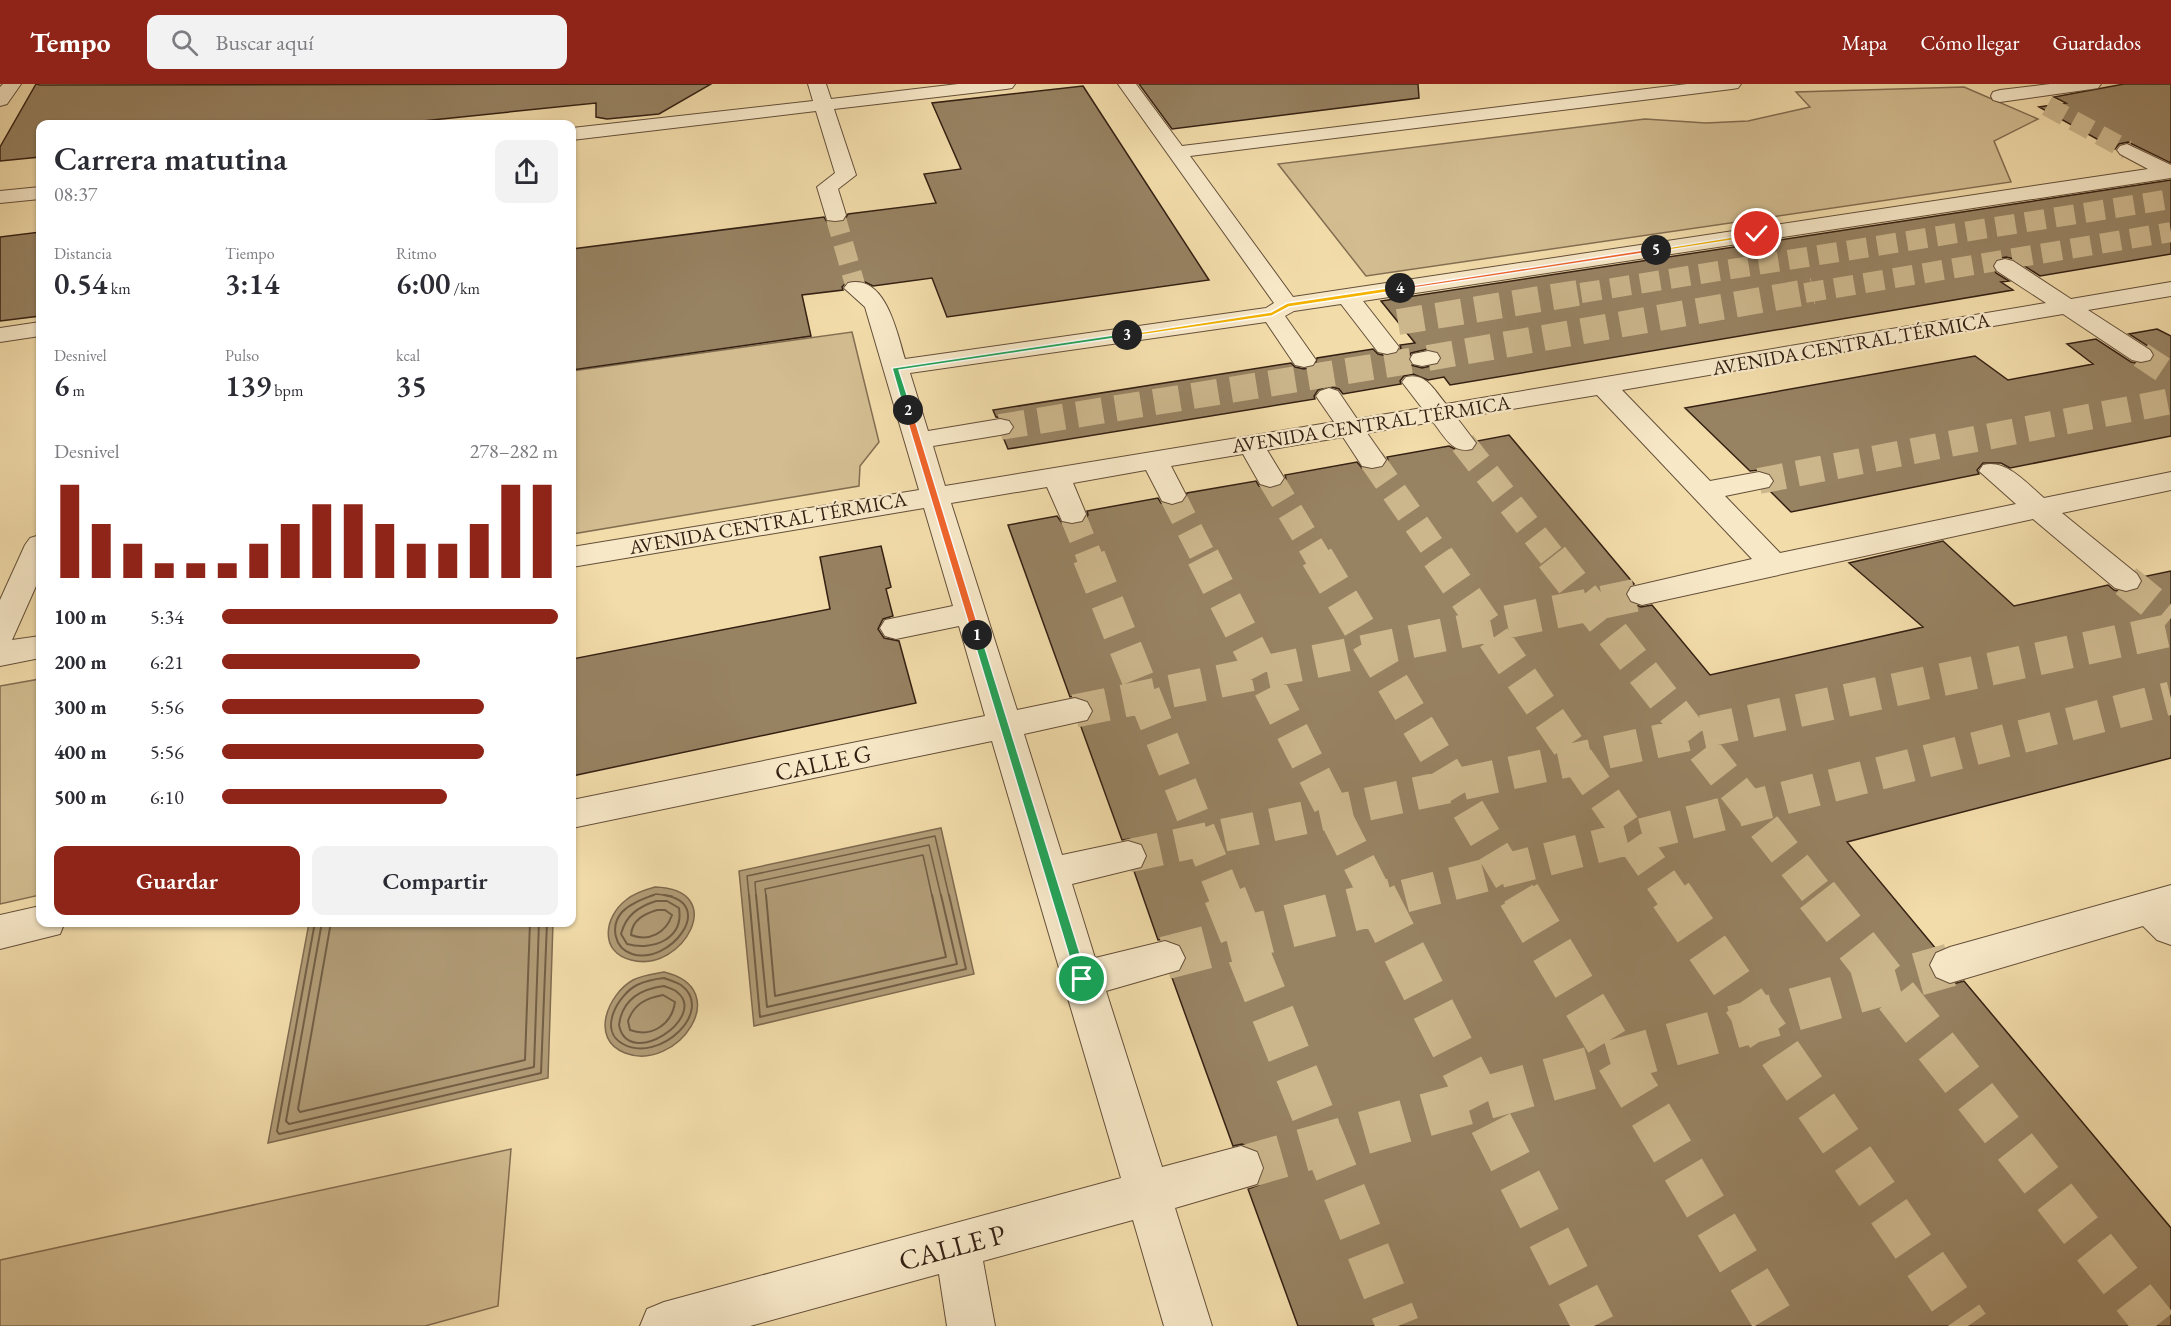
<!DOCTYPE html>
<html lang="es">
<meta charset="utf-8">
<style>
:root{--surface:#fff;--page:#f2f2f3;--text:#2b2b33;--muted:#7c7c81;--accent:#8f2418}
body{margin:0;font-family:"EB Garamond",serif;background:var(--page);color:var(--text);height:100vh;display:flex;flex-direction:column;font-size:22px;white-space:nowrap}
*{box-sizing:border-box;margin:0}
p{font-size:20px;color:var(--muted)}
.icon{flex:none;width:33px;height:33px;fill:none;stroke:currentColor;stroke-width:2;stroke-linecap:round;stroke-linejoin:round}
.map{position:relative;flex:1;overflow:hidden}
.sheet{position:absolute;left:36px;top:36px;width:540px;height:807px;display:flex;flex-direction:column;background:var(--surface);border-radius:12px;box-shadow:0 2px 4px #0004}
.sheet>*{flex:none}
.pin{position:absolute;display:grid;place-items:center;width:51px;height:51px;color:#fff;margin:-26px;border:3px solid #fff;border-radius:50%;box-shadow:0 2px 6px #0007}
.km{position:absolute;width:30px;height:30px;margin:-15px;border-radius:50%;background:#222;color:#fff;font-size:16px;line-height:30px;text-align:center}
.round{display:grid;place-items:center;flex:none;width:63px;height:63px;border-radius:12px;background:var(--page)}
.headline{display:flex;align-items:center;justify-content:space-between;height:102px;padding:0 18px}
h1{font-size:33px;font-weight:600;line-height:45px}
.metrics{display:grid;grid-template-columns:repeat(3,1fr);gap:9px;height:102px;padding:6px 18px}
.metrics div{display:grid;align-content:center}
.metrics b{font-size:30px;font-weight:600}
.metrics small{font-size:16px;font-weight:400}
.metrics p{font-size:16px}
.chart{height:168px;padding:12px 18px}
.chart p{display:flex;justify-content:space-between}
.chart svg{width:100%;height:108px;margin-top:6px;stroke:var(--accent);stroke-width:6}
.button{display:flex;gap:12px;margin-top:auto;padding:12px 18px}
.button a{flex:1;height:69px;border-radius:12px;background:var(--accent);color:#fff;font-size:24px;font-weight:600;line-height:69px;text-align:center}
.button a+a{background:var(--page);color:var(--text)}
ul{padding:0 18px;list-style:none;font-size:20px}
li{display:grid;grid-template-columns:96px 72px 1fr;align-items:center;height:45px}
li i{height:15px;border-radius:8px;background:var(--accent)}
header{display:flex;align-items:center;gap:36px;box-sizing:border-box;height:84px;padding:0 30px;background:var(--accent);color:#fff}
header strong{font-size:28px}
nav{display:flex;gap:33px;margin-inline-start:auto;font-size:21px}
.search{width:420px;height:54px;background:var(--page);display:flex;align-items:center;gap:15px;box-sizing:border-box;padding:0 21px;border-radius:12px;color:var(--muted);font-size:22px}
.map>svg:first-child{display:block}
</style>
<header>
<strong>Tempo</strong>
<div class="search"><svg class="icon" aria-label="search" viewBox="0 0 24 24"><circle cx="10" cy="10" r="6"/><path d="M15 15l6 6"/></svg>Buscar aquí</div>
<nav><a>Mapa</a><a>Cómo llegar</a><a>Guardados</a></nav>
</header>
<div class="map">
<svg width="2171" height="1242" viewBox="0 0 2171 1242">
<rect width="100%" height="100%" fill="#f2dcaa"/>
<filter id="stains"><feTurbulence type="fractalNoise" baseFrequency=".00333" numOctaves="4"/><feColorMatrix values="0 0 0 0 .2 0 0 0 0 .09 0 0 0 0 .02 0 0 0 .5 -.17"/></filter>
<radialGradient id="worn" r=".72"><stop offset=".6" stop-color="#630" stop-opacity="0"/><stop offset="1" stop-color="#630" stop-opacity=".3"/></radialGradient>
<!-- green -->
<path fill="#d2bc90" stroke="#836e52" stroke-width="1.5" d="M1964,3L2038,35L1994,57L2011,98L1366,192L1278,80L1645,35L1706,39L1748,37L1810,23L1796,8Z
M852,248L879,358L860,382L859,402L572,450V287Z
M40,595V811L0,820V602Z
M511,1065L498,1222L425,1242H0V1176Z"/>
<!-- water -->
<path fill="#b19c77" stroke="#7f6a4f" stroke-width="1.5" d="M941,744L974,890L754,942L739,787Z
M655,803C730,805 683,890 631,876C599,868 604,833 626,816C634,809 644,806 655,803Z
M309,839H553L548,994L268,1059Z
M664,888C736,905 677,989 625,969C589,955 608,910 633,896C643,891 654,890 664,888Z"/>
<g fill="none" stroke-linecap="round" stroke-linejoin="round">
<!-- shore-far1 -->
<path stroke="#725e45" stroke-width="1.5" d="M650,812L656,810L672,812
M749,812L747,792L935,752L949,812
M756,812L755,798L929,761L941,812
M766,812L765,805L923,771L932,812"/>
<!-- shore -->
<path stroke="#725e45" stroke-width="2" d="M654,811C643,815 631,819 622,828C610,842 614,864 632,870C669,882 718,820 664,811
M749,811L760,933L966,885L949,811
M756,811L767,923L957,880L941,811
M766,811L775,912L946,873L932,811
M656,817H667L679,824C684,855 653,867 627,860L621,850C626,831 638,823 656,817Z
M657,826H665L672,831C666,849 649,858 631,851C632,836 644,830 657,826Z
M315,838L277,1047L279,1050L541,989L547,838
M322,838L286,1037L289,1040L534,983L539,838
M331,838L298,1025L300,1028L525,976L530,838
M664,894C669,896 676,898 681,901C716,927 659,980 623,960C597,946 619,910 637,901C645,897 655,895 664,894Z
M664,902C668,904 674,905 677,908C709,933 628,987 619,941C622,916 641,905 664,902Z
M663,911L675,918C672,940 652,954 630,946L628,937C634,920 646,914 663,911Z"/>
</g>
<!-- building -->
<path fill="#978262" stroke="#342013" stroke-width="1.5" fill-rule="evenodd" d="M36,0L40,1L711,0L659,30L607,35L596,33V19L393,40H40V73L0,77V63Z
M1139,0H1418L1419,14L1172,45Z
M2124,0H2171V79L2128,58L2119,60L2115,65L2039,23L2066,19L2054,13Z
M1083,2L1209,196L947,233L932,194L873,202L861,196L848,197L842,203L843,206L802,211L811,252L572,286V165L824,133L827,138H843L848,130L936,119L924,90L961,85L932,19Z
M2171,96V170L2040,192L2014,175L2006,173L1996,175L1992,183L1996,189L2009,197L2001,198L2013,206L1450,301L1444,293L1428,296L1413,290L1404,292L1400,297L1401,300L1343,310L1339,305L1328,302L1318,306L1314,312L1315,315L1008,365L1003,353L1011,350L1015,342L1009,335L996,333L993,326L1291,279L1295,283L1304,285L1315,282L1317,274L1373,265L1378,270L1387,272L1396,270L1401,264L1400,261L1415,259L1381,217ZM1428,265L1439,268L1442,273L1439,280L1422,284L1411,281L1408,276L1411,269Z
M40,148V232L0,237V153Z
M2157,245L2171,252V352L2010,384L2001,379H1983L1977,386L1979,390L1791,428L1768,405L1775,398L1771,390L1760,386L1750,387L1685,324L1975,272L2008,296L2093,280L2067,260L2096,255L2131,278L2141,280L2152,277L2155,270L2151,264L2129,250Z
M1509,351L1634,500L1629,502L1625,509L1629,518L1641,523L1652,521L1710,591L1923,543L1849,479L1922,462L1943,457L2014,522L2108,501L2114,506L2127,509L2139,505L2143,498L2142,493L2171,487V674L1847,758L1937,866L1928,880L1934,894L1949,901L1964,897L2171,1144V1242H1298L1248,1105L1259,1101L1265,1083L1258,1066L1242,1060L1233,1062L1171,891L1181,887L1187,873L1180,860L1166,855L1158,856L1134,787L1143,784L1148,771L1142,759L1129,755L1122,756L1080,640L1089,637L1094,626L1088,616L1076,612L1070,613L1008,441L1057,432L1062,439L1072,441L1084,438L1088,431L1087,427L1158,414L1161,419L1173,422L1184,418L1187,409L1256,397L1259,402L1271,405L1282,401L1286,395L1285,391L1357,378L1362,384L1372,386L1384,383L1388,376L1387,373L1449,362L1459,367H1472L1478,360L1477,357Z
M881,462L891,503L886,505L893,532L883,535L878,545L884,554L899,557L916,619L572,692V575L830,525L820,473Z"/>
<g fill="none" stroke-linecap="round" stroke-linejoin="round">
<!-- minor-tunnel-far3 -->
<path stroke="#ccb68c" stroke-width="20" stroke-dasharray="20 10" stroke-linecap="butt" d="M2047,22L2127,66
M835,131L856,204
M1581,209L2171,115
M1805,209L2171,148"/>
<!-- minor-tunnel-far2 -->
<path stroke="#ccb68c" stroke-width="26" stroke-dasharray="26 13" stroke-linecap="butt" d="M1398,238L1590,207
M2141,271L2171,291
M1428,274L1813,207
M1000,343L1422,275
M1463,359L1553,474
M1372,376L1440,474
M1270,394L1318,474
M1759,397L2171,317
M1172,411L1204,474
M1072,430L1090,474"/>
<!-- minor-tunnel-far1 -->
<path stroke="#ccb68c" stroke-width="33" stroke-dasharray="33 16" stroke-linecap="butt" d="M1089,473L1225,812
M1203,473L1376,812
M1317,473L1520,812
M1438,473L1672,812
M1552,473L1819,812
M2126,497L2171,534
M1075,627L1642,510
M1128,772L2171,546
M1405,812L2171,614"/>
<!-- minor-tunnel -->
<path stroke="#ccb68c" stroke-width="43" stroke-dasharray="43 21" stroke-linecap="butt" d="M1225,811L1398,1242
M1375,811L1594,1242
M1519,811L1777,1242
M1671,811L1968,1242
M1817,811L2156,1242
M1165,874L1410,811
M1241,1084L1950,881"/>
<!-- minor casing -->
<g stroke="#644f39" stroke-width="2">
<path id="minor" d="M3,0H21L7,20L0,22V3Z
M808,0H826L831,15L958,0H1015L1012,4L1006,5L834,25L856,91L838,105L846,131L843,136L835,137L827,136L817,103L835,89L816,27L572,56V44L813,17Z
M1118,0H1136L1182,62L1687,0H1741L1738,4L1732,5L1190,72L1293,213L2148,85L2120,70L2117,66L2120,62L2127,60L2171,81V94L1363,217L1399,263L1396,268L1387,270L1378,268L1341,220L1294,227L1285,232L1316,276L1313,281L1304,283L1295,281L1266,238L910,289L928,347L1000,335L1009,337L1013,343L1009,349L1000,351L933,362L945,402L1334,338L1316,312L1320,307L1329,304L1338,307L1357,335L1422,324L1402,298L1406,293C1426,288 1434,306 1446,320L2046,219L1997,187L1994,182L1997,177L2005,175L2013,177L2071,215L2171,198V212L2088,226L2150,266L2153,271L2150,276L2141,278L2132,276L2063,230L1622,306L1710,397L1759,388L1769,391L1773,397L1769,403L1725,412L1780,469L2016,420L1979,387L1983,381C2007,375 2027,400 2044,414L2171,388V406L2062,429L2137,490L2141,497L2137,504L2126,507L2115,504L2033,435L1642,521L1631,517L1627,510L1631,503L1752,475L1597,311L1457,334L1476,359L1472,365C1452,370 1445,353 1433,338L1367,349L1386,376L1382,382L1372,384L1362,382L1343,353L1267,366L1284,394L1280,400L1270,403L1260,400L1243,370L1171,382L1186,411L1182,417L1172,420L1162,417L1146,386L1073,399L1086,430L1082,437L1072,439L1062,437L1047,403L951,419L1017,626L1075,614L1087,618L1092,627L1087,636L1024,650L1062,771L1128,757L1141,761L1146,772L1141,783L1072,800L1095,874L1165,857L1179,862L1185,874L1179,886L1106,907L1162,1083L1241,1062L1257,1068L1263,1084L1257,1100L1175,1124L1212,1242H1164L1133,1136L983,1177L995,1242H947L939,1190L750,1242H640L647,1225L664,1218L1121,1094L992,657L572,744V716L985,632L959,542L896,555L885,552L880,544L885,536L953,522L924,424L572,483V463L919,406L865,223L844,204L848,199C886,190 897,249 905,275L1266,224L1274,219Z
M2050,0H2101L2098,4L2092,5L2000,18L1993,16L1991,12L1993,8L2000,6Z
M40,103V115L0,119V107Z
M40,238V252L0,258V244Z
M1428,267L1437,269L1440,274L1437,279L1422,282L1413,280L1410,275L1413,270Z
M40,451V493L12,556L40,552V574L0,582V516L25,461L30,454Z
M2171,801V861L2157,856L2143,842L1950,899L1936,893L1930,881L1936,869L1950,863Z
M40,822V838H65L60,850L0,865V831Z"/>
</g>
<!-- minor -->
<use href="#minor" fill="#f7e8c8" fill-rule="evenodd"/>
</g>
<!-- split-1 -->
<path fill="#22a559" stroke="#fff" stroke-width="1.5" d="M977,548L981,551L1088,895L1082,900L1076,895L972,551Z"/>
<!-- split-2 -->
<path fill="#f0652b" stroke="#fff" stroke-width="1.5" d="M908,324L912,326L981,551L980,554L977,555L972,551L904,326Z"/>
<!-- split-3 -->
<path fill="#22a559" stroke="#fff" stroke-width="1.5" d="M1127,249L1130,252L899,286L912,326L908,328L904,326L892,284Z"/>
<!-- split-4 -->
<path fill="#f5b400" stroke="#fff" stroke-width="1.5" d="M1400,202L1402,206L1289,223L1272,232L1127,253L1123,251L1271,228L1287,219Z"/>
<!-- split-5 -->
<path fill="#f0652b" stroke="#fff" stroke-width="1.5" d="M1656,164L1658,167L1400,206L1397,204Z"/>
<!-- split-6 -->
<path fill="#f5b400" stroke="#fff" stroke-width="1.5" d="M1757,149L1759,152L1656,168L1653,166Z"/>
<g text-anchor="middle" stroke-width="4.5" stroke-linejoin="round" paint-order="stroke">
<!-- far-street labels -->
<g font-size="20" fill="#342013" stroke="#f7e8c8">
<text transform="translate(1851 260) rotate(-10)" y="7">AVENIDA CENTRAL TÉRMICA</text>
<text transform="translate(1371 340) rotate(-9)" y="7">AVENIDA CENTRAL TÉRMICA</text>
<text transform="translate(768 439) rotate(-10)" y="7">AVENIDA CENTRAL TÉRMICA</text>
</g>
<!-- street labels -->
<g font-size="24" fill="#342013" stroke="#f7e8c8">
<text transform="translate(823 679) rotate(-12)" y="8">CALLE G</text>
</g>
<!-- near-street labels -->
<g font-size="28" fill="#342013" stroke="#f7e8c8">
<text transform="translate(952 1163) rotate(-15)" y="10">CALLE P</text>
</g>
</g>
<rect width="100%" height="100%" filter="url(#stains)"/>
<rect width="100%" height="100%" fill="url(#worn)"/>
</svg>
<div class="pin" style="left:1082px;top:895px;background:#1e9e55"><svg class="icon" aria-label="arrive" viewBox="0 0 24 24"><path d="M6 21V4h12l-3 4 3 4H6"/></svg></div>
<div class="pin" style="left:1757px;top:150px;background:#d93025"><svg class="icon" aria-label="check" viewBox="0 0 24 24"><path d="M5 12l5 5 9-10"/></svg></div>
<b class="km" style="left:977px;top:551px">1</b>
<b class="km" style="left:908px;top:326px">2</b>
<b class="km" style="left:1127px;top:251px">3</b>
<b class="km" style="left:1400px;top:204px">4</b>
<b class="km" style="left:1656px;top:166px">5</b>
<section class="sheet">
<div class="headline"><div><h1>Carrera matutina</h1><p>08:37</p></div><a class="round"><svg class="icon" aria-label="share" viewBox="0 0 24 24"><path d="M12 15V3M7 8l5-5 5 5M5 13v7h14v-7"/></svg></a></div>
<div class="metrics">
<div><p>Distancia</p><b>0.54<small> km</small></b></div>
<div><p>Tiempo</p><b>3:14</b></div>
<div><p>Ritmo</p><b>6:00<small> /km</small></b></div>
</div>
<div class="metrics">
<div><p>Desnivel</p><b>6<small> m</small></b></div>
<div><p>Pulso</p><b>139<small> bpm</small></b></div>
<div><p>kcal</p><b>35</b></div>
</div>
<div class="chart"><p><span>Desnivel</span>278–282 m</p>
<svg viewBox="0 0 160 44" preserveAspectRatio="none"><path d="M5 44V6M15 44V22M25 44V30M35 44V38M45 44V38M55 44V38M65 44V30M75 44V22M85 44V14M95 44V14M105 44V22M115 44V30M125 44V30M135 44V22M145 44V6M155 44V6"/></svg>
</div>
<ul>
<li><b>100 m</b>5:34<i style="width:100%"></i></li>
<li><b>200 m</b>6:21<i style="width:59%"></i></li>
<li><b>300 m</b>5:56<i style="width:78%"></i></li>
<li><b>400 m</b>5:56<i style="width:78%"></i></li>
<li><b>500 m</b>6:10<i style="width:67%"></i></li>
</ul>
<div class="button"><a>Guardar</a><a>Compartir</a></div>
</section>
</div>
